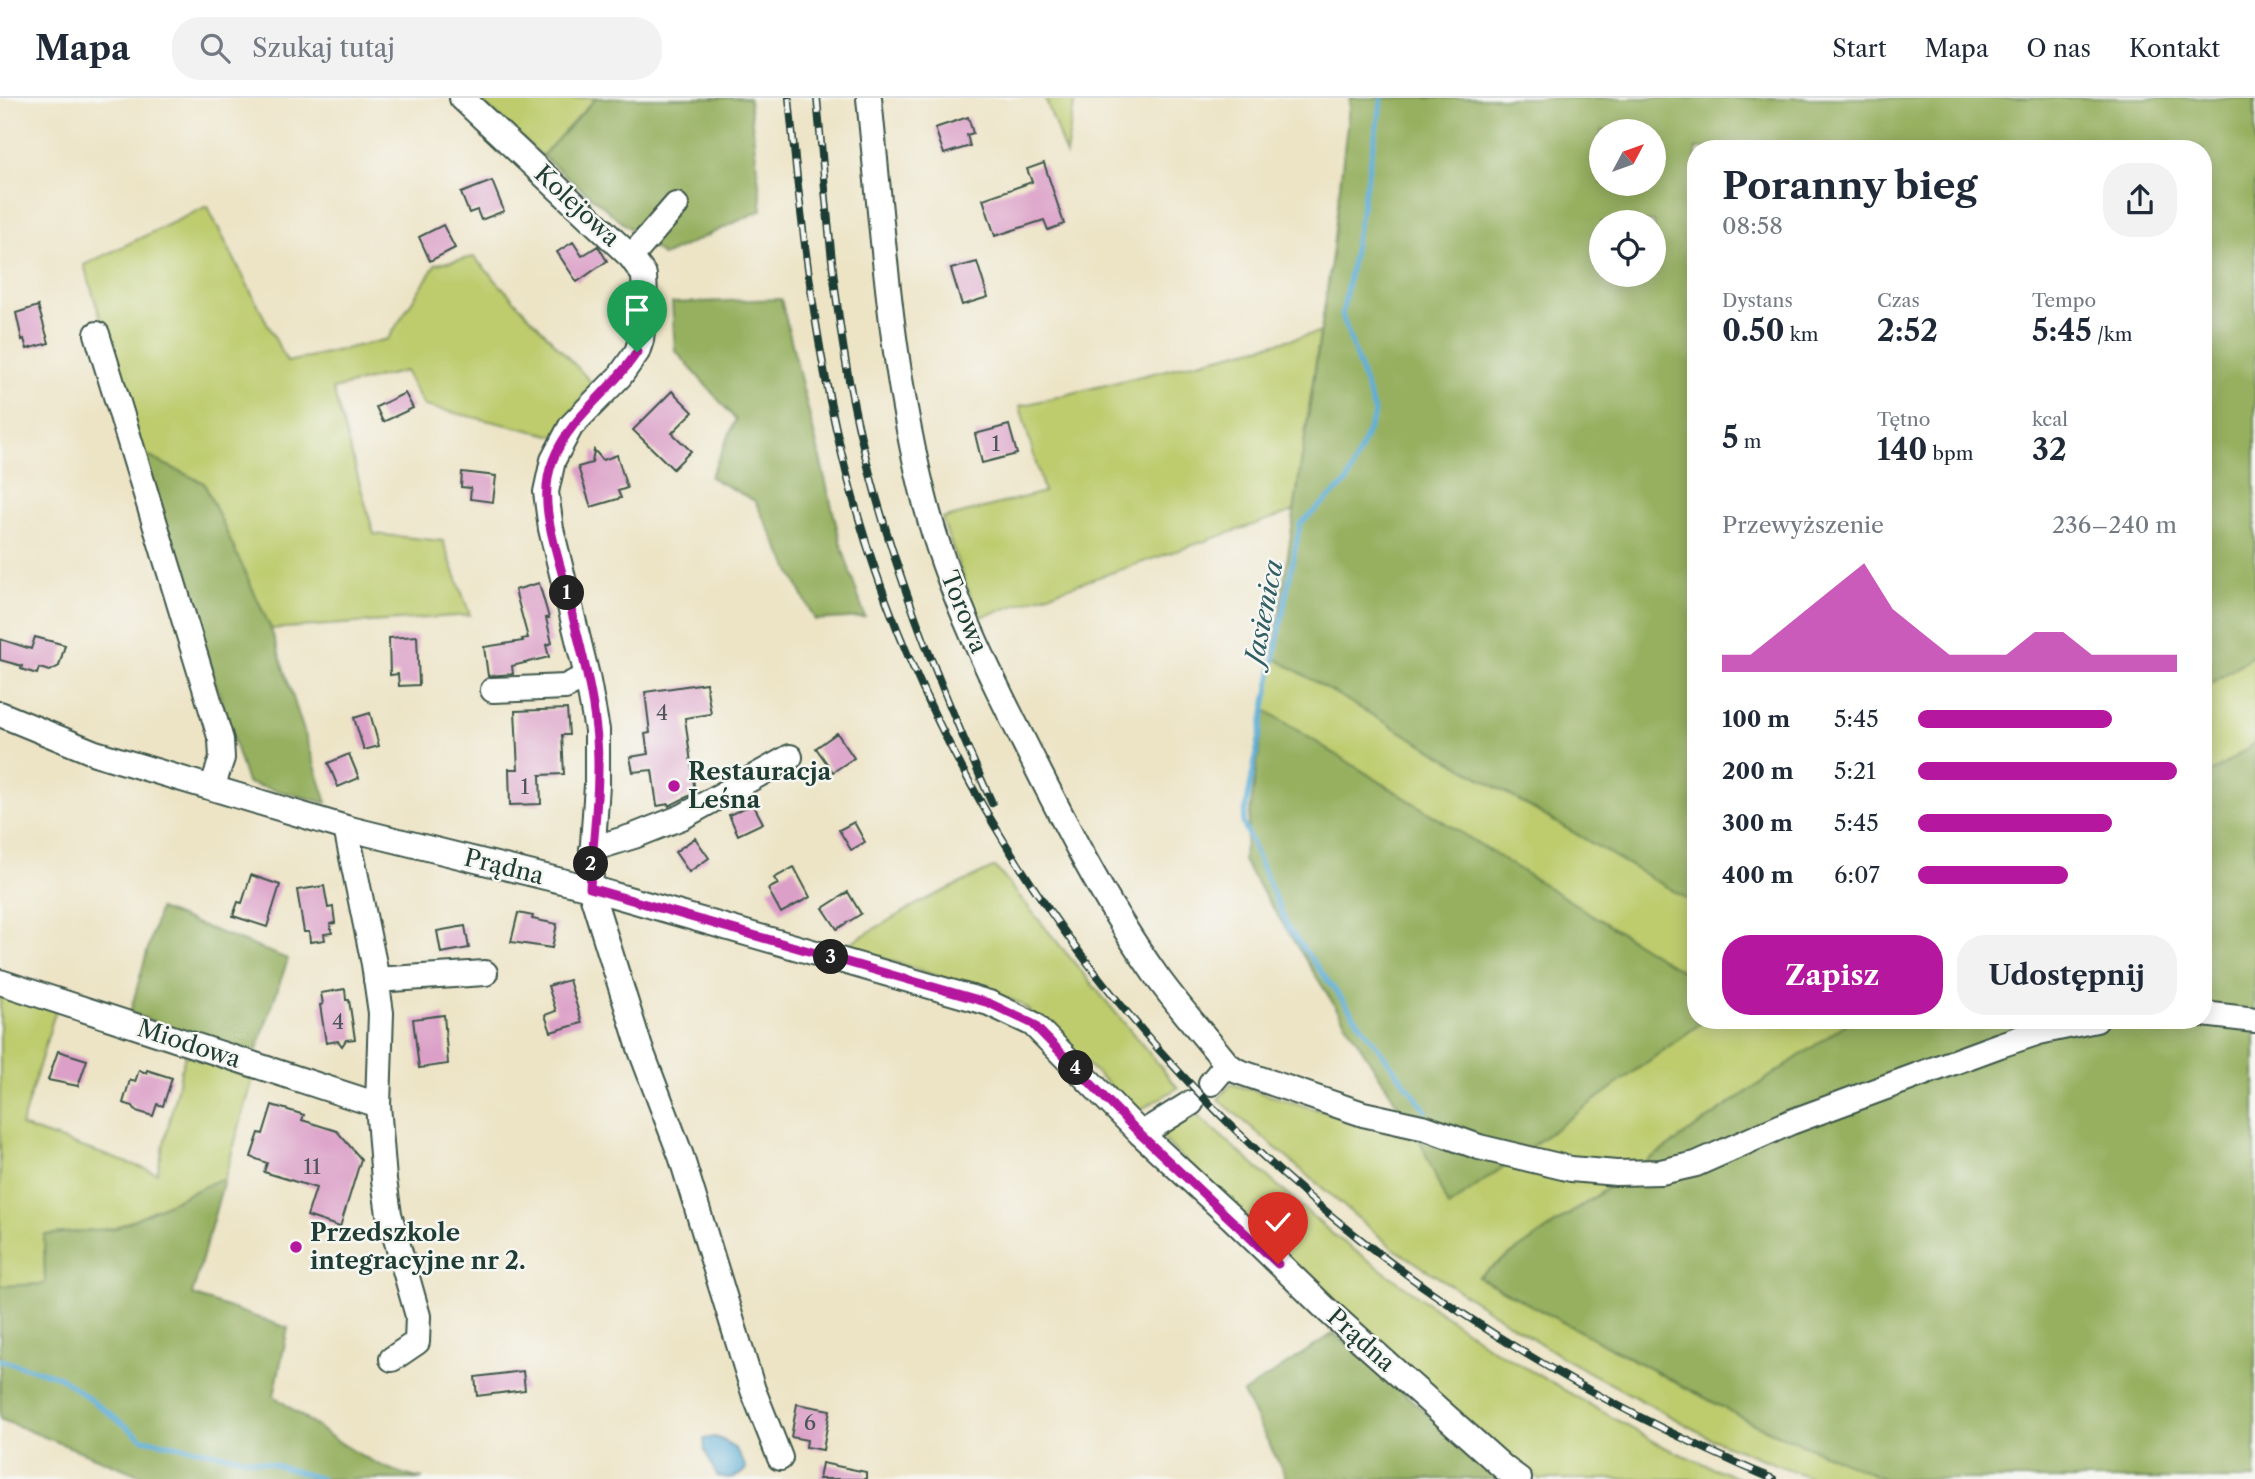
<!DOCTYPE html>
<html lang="pl">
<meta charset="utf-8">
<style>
:root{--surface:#fff;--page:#f2f2f3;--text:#1f2937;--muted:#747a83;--line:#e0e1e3;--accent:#b5179e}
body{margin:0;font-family:"Libre Caslon Text",serif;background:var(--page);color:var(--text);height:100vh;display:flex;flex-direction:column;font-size:26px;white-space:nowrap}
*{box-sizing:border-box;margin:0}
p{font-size:23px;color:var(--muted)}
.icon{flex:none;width:38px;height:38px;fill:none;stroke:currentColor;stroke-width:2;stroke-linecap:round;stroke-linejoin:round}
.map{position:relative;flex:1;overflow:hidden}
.side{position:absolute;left:1687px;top:42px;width:525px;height:889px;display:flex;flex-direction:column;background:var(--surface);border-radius:28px;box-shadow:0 4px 18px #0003}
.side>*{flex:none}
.needle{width:46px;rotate:49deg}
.controls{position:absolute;left:1589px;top:21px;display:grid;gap:14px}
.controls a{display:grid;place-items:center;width:77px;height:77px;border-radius:50%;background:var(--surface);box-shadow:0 4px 18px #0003;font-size:35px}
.pin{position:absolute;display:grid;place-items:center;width:60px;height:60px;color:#fff;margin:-72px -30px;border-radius:50% 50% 50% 0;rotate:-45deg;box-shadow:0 0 7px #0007}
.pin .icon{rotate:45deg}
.km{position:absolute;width:35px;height:35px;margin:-18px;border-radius:50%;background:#222;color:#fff;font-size:19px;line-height:35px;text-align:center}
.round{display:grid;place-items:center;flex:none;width:74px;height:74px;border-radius:28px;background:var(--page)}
.headline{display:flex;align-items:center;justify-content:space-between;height:119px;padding:0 35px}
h1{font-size:38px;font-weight:700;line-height:52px}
.figures{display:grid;grid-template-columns:repeat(3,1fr);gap:10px;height:119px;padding:7px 35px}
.figures div{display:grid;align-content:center}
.figures b{font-size:30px;font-weight:700}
.figures small{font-size:19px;font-weight:400}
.figures p{font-size:19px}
.chart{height:196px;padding:14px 35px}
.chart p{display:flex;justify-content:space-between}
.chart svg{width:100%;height:126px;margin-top:7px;fill:var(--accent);opacity:.7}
.cta{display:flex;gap:14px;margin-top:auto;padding:14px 35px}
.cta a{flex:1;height:80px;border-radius:28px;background:var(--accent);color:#fff;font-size:28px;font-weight:700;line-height:80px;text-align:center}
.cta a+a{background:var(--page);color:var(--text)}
ul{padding:0 35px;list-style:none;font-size:23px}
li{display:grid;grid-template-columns:112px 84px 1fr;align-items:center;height:52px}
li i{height:18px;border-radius:9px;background:var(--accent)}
header{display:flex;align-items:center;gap:42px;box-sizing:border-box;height:98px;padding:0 35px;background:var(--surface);border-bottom:2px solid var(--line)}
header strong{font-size:33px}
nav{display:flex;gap:38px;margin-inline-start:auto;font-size:24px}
.search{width:490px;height:63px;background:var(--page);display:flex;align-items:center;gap:18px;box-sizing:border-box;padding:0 24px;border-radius:28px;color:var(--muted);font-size:26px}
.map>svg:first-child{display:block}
</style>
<header>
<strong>Mapa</strong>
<div class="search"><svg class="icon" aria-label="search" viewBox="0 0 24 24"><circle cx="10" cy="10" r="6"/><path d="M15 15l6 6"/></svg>Szukaj tutaj</div>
<nav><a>Start</a><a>Mapa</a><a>O nas</a><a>Kontakt</a></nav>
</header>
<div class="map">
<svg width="2255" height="1381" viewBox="0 0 2255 1381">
<rect width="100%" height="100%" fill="#f6f6f2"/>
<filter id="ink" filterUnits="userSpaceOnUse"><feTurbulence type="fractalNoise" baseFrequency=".0143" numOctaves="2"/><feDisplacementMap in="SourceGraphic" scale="14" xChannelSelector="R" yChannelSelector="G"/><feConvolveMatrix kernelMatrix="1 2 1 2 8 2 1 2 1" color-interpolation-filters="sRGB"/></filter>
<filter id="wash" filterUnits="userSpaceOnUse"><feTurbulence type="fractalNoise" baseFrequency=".00686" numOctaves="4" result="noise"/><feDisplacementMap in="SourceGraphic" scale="28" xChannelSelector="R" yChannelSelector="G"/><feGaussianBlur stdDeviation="1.57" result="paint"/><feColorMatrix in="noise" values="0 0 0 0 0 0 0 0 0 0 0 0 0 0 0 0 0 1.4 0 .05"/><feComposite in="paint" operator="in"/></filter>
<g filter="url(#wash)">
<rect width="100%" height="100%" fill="#ede4c6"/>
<!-- green -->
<path fill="#becc6e" stroke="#6e8451" stroke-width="2" d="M478,0H596L542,58Z
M1046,0H1075L1066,57L1046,2Z
M207,108L287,264L388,241L436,166L474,159L592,285L555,338L424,308L405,273L333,291L374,436L443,443L470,517L271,531L204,385L143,356L84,167Z
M1320,234L1294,413L978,520L942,421L1044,394L1020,308Z
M2255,556V645L2203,681V591Z
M1273,559L1696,806V882L1265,612Z
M995,769L1178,990L1138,1013L1020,905L845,848L919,805Z
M0,889L56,911L21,1028L157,1075L185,957L253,981L224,1082H218L116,1130L44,1137L45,1186L0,1188Z
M1705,922H1852L1478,1179L1756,1327L1885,1381H1814L1714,1342L1563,1260L1393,1150L1218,1001L1231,986L1420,1042L1448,1108Z
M1197,1017L1336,1139L1489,1249L1666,1350L1740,1381H1539L1514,1364L1333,1208L1159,1037Z"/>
<!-- forest -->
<path fill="#96b061" stroke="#5a764a" stroke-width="2" fill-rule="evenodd" d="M596,0H749L762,112L663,158L542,58Z
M1350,0H2255V556L2203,591V51H1696V806L1273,559L1332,157ZM1601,33H1654V86H1601ZM1601,124H1654V177H1601Z
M781,201L841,446L865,519L815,522L755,403L710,379L736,322L675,252L672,205Z
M143,356L204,385L271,531L327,705L247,685Z
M1265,612L1696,882V922H1705L1448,1109L1420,1042L1243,763Z
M2255,645V1381H1885L1756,1327L1478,1179L1852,922H2203V681Z
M159,811L288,861L254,960L130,915Z
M218,1082H224L192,1197L288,1230L274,1298C319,1330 367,1370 423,1381H149L0,1321V1188L45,1186L44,1137L116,1130Z
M1334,1235L1503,1381H1287L1243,1295Z"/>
<!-- water -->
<path fill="#5badd6" stroke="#3d7585" stroke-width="2" d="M715,1339C733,1345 740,1354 746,1371C737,1381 730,1381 717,1378L705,1353L704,1341Z"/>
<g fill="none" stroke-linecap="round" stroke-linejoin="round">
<!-- stream -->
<path stroke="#5badd6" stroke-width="5" d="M1382,0L1342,217L1375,316L1347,384L1300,426L1243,725L1288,830L1426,1013
M0,1262L60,1279L143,1341L264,1364L322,1381"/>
</g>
<g id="blocks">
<!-- building -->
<path fill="#dca0c8" d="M968,19L973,35L967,37L970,48L944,56L935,30Z
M1044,65L1064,126L1048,132L1044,122L995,138L983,101L1032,84L1027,71Z
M492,83L504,113L481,122L477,112L469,115L461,95Z
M443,127L455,150L430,163L419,139Z
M573,144L582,158L598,148L607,163L577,184L557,154Z
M977,164L988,199L962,207L951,171Z
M38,208L49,245L27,251L24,241L22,242L16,215Z
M672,293L693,314L672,335L691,353L673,371L633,332Z
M405,295L413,310L383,324L376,309Z
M1009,327L1017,356L982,365L975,336Z
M594,352L603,362L617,357L627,390L618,393L621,400L591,409L578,369L592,365Z
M462,374L496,378L493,404L470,401L471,390L461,389Z
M539,485L549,520H546L552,545L546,547L549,559L512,568L513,576L488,578L484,549L523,543L522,541L528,540L515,492Z
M417,538L419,587L399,588L398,576L390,577L389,540Z
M35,539L65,547L59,568L50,573L39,570L37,576L21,571L22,568L0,562V541L31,551Z
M706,585L711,616L685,620L695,695L669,708V706L657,708L652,672L633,674L630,659L648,656L645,636L650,635L645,594Z
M567,611L569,637H562L564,676L540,677L541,706L510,707L509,671H518L515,613Z
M370,615L379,648L364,652L354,620Z
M837,635L854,660L833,674L816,650Z
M349,656L359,680L338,689L328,665Z
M753,706L763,725L738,737L729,717Z
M854,724L865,744L851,752L839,732Z
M695,740L709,760L689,774L675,754Z
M794,769L810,799L781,815L768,791L778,786L774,780Z
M251,777L280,787L267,829L233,818L238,804L242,805Z
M324,788L328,810L333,809L335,825L330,826L332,835L324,836L325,842L310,844L309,834H304L297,792Z
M848,794L861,816L837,831L823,810Z
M518,815L533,818L532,821L557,826L552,850L511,844Z
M465,828L469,850L441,855L437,833Z
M569,882L582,925L551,934L545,917L556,913L548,888Z
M345,891L346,902H349L355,941L346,942L342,948L338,943L326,945L320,907L323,906L321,895Z
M444,917L448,966L419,970L413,921Z
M58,953L87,962L78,988L48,982Z
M139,972L146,975L147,972L172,980L163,1008L157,1006L153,1018L136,1013L133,1008L123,1005L130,982L135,984Z
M272,1007L304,1017L302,1022L337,1033L361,1061L340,1129L307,1118L316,1090L264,1074L267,1065L251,1059L259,1035L263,1036Z
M523,1273L525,1292L477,1298L475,1279Z
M797,1306L830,1312L823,1352L806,1349L807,1342L791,1339Z
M822,1365L866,1374V1381H819Z"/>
</g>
</g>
<g filter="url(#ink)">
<use href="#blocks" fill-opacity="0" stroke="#3e564a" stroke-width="2"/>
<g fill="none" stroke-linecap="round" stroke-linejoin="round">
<!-- minor casing -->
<g stroke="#3e564a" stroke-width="28">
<path id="minor" d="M462,0L631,159L644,177L645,201L641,242L637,254L620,278L571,328L553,362L546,394L551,431L587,578L597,632V687L590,790L640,950L681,1058L753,1292L780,1360
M869,0C883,137 891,274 926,407C947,487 983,563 1020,636C1061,718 1102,801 1155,876C1177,907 1203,936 1227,966L1237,973L1363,1016L1426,1030L1479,1049L1571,1071L1616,1075L1661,1074L1696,1066L1791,1024L2000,947L2039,934L2096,922
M631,159L676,107
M97,236L221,642L222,660L212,690
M493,592L565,589L587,578
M0,616L95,655L346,730L590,790L989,905L1033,926L1141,1036L1232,1120L1328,1213L1504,1370L1519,1381
M346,730L374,866L381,915L378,1007L384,1082L389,1116L418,1218L417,1244L392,1261
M592,751L634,738L682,719L790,659
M376,882L485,875
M0,884L378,1007
M2203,916L2255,922
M1211,985L1227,966
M1141,1036L1191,1005"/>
</g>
<!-- minor -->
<use href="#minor" stroke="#fff" stroke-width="24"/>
<!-- rail casing -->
<g stroke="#1f3d34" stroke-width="8">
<path id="rail" d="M789,0C803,149 821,301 866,444C954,720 1134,963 1360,1141C1485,1240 1627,1319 1773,1381
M817,0C827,110 834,223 859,331C888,460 938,585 992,705"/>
</g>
<!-- rail -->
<use href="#rail" stroke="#f6f6f2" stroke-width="5" stroke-dasharray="16" stroke-linecap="butt"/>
</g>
</g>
<g fill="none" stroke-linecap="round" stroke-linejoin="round" filter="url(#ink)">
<!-- route casing -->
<g stroke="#fff" stroke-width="14">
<path id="route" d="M637,254C613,292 570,318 553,362C537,401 555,447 565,486C576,534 591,582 596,631C602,681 593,739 590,790L989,905L1033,926L1141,1037L1278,1166"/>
</g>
<!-- route -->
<use href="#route" stroke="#b5179e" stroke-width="9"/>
</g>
<!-- markers -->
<g fill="#b5179e" stroke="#f6f6f2" stroke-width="2.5">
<circle cx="674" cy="688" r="7"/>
<circle cx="296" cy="1149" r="7"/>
</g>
<g text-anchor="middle" stroke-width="5" stroke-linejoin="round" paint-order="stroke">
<!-- number labels -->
<g font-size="21" fill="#4e5659">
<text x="996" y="353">1</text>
<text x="662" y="622">4</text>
<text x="525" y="696">1</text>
<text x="338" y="931">4</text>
<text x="312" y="1076">11</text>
<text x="810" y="1332">6</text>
</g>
<!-- street labels -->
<g font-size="24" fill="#1f3d34" stroke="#f6f6f2">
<text transform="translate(577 108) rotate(43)" y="8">Kolejowa</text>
<text transform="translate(964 514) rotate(68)" y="8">Torowa</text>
<text transform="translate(504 769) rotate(14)" y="8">Prądna</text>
<text transform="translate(189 946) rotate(18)" y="8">Miodowa</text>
<text transform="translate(1361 1242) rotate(42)" y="8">Prądna</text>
</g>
<!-- poi labels -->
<g font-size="24" font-weight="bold" fill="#1f3d34" stroke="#f6f6f2" text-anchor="start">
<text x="688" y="682">Restauracja<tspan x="688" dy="28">Leśna</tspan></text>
<text x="310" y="1143">Przedszkole<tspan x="310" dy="28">integracyjne nr 2.</tspan></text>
</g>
<!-- water labels -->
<g font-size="26" font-style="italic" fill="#315f65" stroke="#f6f6f2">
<text transform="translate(1264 514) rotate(-79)" y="9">Jasienica</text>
</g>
</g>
</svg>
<div class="controls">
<a><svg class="needle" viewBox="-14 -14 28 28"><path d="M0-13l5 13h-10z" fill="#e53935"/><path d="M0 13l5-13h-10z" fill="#747a83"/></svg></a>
<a><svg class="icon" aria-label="locate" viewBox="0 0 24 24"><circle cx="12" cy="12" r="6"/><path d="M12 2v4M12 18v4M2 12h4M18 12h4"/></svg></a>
</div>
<div class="pin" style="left:637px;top:254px;background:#1e9e55"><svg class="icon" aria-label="arrive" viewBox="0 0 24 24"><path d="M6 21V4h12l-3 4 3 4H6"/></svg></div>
<div class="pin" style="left:1278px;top:1166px;background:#d93025"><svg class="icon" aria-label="check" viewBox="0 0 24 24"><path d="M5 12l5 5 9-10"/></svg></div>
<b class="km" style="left:567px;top:495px">1</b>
<b class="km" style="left:591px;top:766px">2</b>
<b class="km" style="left:831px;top:859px">3</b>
<b class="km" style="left:1076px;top:970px">4</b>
<section class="side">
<div class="headline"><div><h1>Poranny bieg</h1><p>08:58</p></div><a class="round"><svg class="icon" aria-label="share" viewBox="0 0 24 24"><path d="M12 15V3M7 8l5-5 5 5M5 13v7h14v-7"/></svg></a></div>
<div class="figures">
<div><p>Dystans</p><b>0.50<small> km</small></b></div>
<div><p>Czas</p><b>2:52</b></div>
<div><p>Tempo</p><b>5:45<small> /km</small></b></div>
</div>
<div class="figures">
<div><b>5<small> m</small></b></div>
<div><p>Tętno</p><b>140<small> bpm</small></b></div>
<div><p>kcal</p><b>32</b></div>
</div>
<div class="chart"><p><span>Przewyższenie</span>236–240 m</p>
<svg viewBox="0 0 160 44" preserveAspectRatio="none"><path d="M0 44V38L10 38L20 30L30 22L40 14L50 6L60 22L70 30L80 38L90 38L100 38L110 30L120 30L130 38L140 38L150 38L160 38V44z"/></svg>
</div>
<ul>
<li><b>100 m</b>5:45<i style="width:75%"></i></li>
<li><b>200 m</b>5:21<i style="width:100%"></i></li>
<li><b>300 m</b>5:45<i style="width:75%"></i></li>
<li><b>400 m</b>6:07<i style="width:58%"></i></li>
</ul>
<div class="cta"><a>Zapisz</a><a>Udostępnij</a></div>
</section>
</div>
